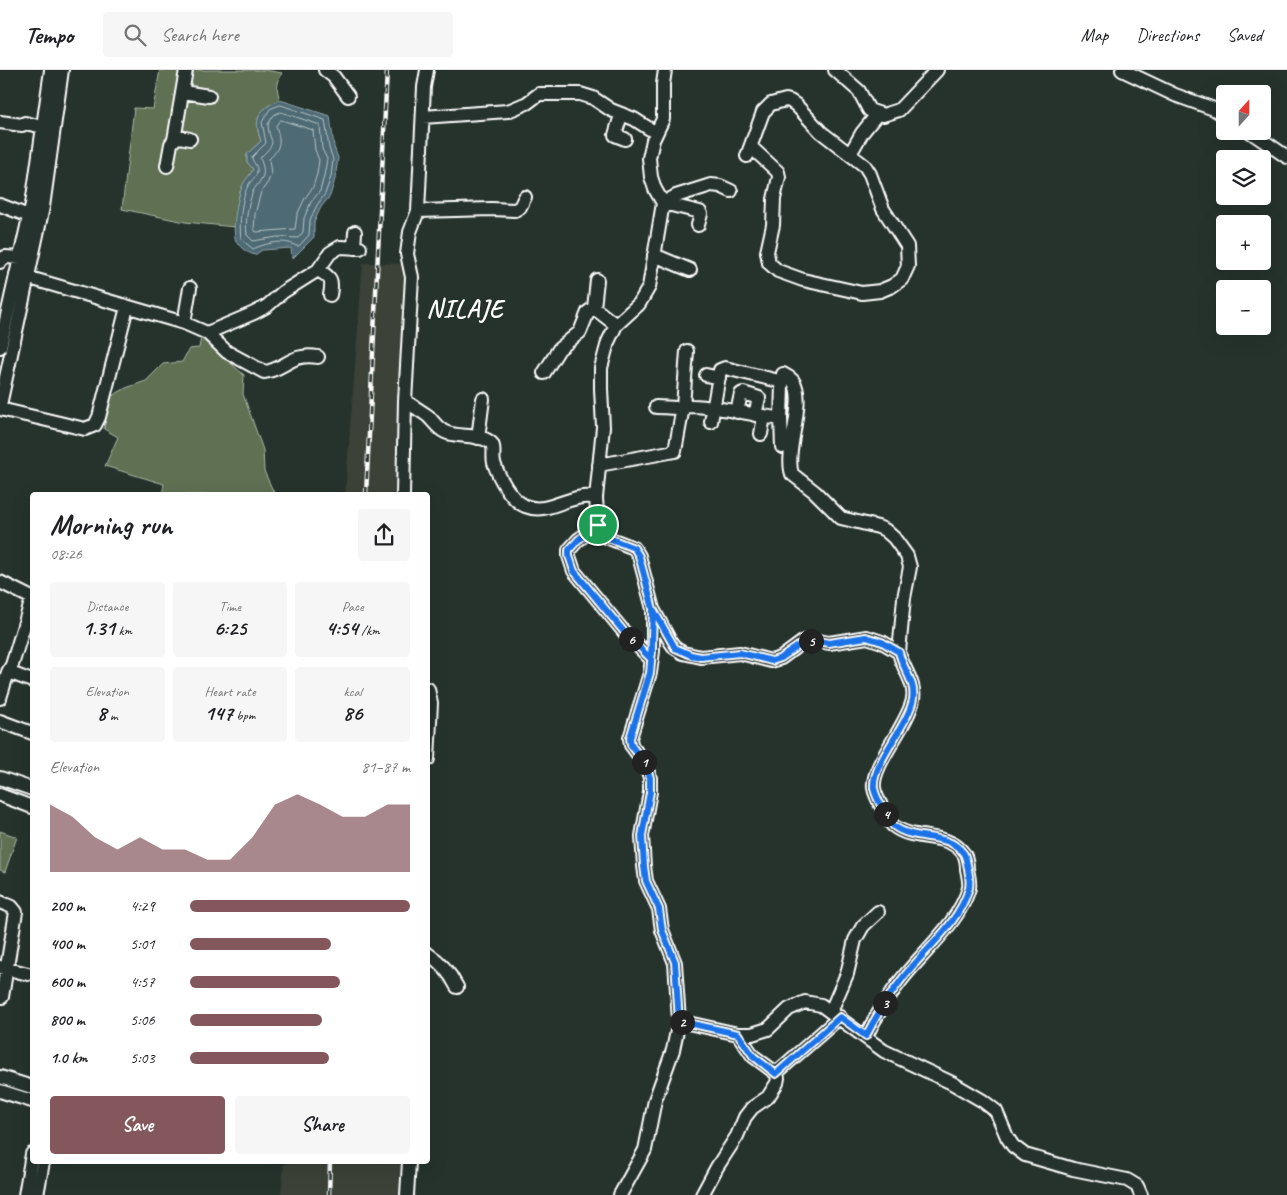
<!DOCTYPE html>
<meta charset="utf-8">
<style>
:root{--surface:#fff;--page:#f6f6f6;--text:#202124;--muted:#757577;--line:#e0e0e0;--accent:#84575d}
body{margin:0;font-family:Caveat,sans-serif;background:var(--page);color:var(--text);height:100vh;display:flex;flex-direction:column;font-size:19px;white-space:nowrap}
*{box-sizing:border-box;margin:0}
p{font-size:16px;color:var(--muted)}
.icon{flex:none;width:28px;height:28px;fill:none;stroke:currentColor;stroke-width:2;stroke-linecap:round;stroke-linejoin:round}
.map{position:relative;flex:1;overflow:hidden}
.side{position:absolute;left:30px;top:422px;width:400px;height:672px;display:flex;flex-direction:column;background:var(--surface);border-radius:5px;box-shadow:0 5px 20px #0002}
.side>*{flex:none}
.needle{width:32px;rotate:21deg}
.controls{position:absolute;left:1216px;top:15px;display:grid;gap:10px}
.controls a{display:grid;place-items:center;width:55px;height:55px;border-radius:5px;background:var(--surface);box-shadow:0 5px 20px #0002;font-size:25px}
.pin{position:absolute;display:grid;place-items:center;width:42px;height:42px;color:#fff;margin:-21px;border:2px solid #fff;border-radius:50%;box-shadow:0 1px 5px #0007}
.km{position:absolute;width:25px;height:25px;margin:-12px;border-radius:50%;background:#222;color:#fff;font-size:14px;line-height:25px;text-align:center}
.round{display:grid;place-items:center;flex:none;width:52px;height:52px;border-radius:5px;background:var(--page)}
.head{display:flex;align-items:center;justify-content:space-between;height:85px;padding:0 20px}
h1{font-size:28px;font-weight:700;line-height:38px}
.stats{display:grid;grid-template-columns:repeat(3,1fr);gap:8px;height:85px;padding:5px 20px}
.stats div{display:grid;align-content:center;border-radius:5px;background:var(--page);text-align:center}
.stats b{font-size:21px;font-weight:700}
.stats small{font-size:14px;font-weight:400}
.stats p{font-size:14px}
.chart{height:140px;padding:10px 20px}
.chart p{display:flex;justify-content:space-between}
.chart svg{width:100%;height:90px;margin-top:5px;fill:var(--accent);opacity:.7}
.primary-button{display:flex;gap:10px;margin-top:auto;padding:10px 20px}
.primary-button a{flex:1;height:58px;border-radius:5px;background:var(--accent);color:#fff;font-size:20px;font-weight:700;line-height:58px;text-align:center}
.primary-button a+a{background:var(--page);color:var(--text)}
ul{padding:0 20px;list-style:none;font-size:16px}
li{display:grid;grid-template-columns:80px 60px 1fr;align-items:center;height:38px}
li i{height:12px;border-radius:6px;background:var(--accent)}
header{display:flex;align-items:center;gap:30px;box-sizing:border-box;height:70px;padding:0 25px;background:var(--surface);border-bottom:1px solid var(--line)}
header strong{font-size:24px}
nav{display:flex;gap:28px;margin-inline-start:auto;font-size:18px}
.search{width:350px;height:45px;background:var(--page);display:flex;align-items:center;gap:12px;box-sizing:border-box;padding:0 18px;border-radius:5px;color:var(--muted);font-size:19px}
.map>svg:first-child{display:block}
</style>
<header>
<strong>Tempo</strong>
<div class="search"><svg class="icon" aria-label="search" viewBox="0 0 24 24"><circle cx="10" cy="10" r="6"/><path d="M15 15l6 6"/></svg>Search here</div>
<nav><a>Map</a><a>Directions</a><a>Saved</a></nav>
</header>
<div class="map">
<svg width="1287" height="1125" viewBox="0 0 1287 1125">
<rect width="100%" height="100%" fill="#26332d"/>
<filter id="ink" filterUnits="userSpaceOnUse"><feTurbulence type="fractalNoise" baseFrequency=".02" numOctaves="2"/><feDisplacementMap in="SourceGraphic" scale="10" xChannelSelector="R" yChannelSelector="G"/><feConvolveMatrix kernelMatrix="1 2 1 2 8 2 1 2 1" color-interpolation-filters="sRGB"/></filter>
<g filter="url(#ink)">
<!-- built -->
<path fill="#3c4339" d="M363,193L408,194L400,425H345Z
M284,1093H402L401,1125H281Z"/>
<!-- green -->
<path fill="#5f7052" stroke="#afb8a8" d="M160,0H265L282,3C277,13 276,19 280,30C258,39 253,49 261,71L247,84V92L253,99C251,105 247,107 244,113C237,125 236,143 235,157L185,152L122,139L134,38L153,39Z
M201,267L244,305L243,324L263,380L264,401L275,425H162L164,414L105,396L118,367L104,359L110,327L126,318L146,311L163,294L182,292L189,279L199,278Z
M0,761L17,767L5,802L0,800Z"/>
<!-- water -->
<path fill="#4d6b74" stroke="#94a6ac" d="M280,30L330,46L334,77L338,88L335,109L330,126L321,137L314,152V167L292,189L291,178L262,180L255,185C248,183 240,178 236,171C231,159 238,123 244,112C247,107 251,105 253,99L247,92V84L261,71C253,49 258,39 280,30Z"/>
<g fill="none" stroke-linecap="round" stroke-linejoin="round">
<!-- shore -->
<path stroke="#b8c4c7" stroke-width="1" d="M281,35L325,50L329,78L333,89L331,107L325,124L317,135L310,150L309,165L299,176H296C285,168 264,174 253,179L241,169C239,154 241,127 249,114C252,109 257,107 257,101C258,95 252,93 252,87L266,73L262,52L270,39Z
M281,42L320,55L322,79L327,89L324,106L320,121L311,132L304,148L303,162L298,168L277,167L253,171L247,165C245,150 248,135 253,121C255,117 258,115 260,111C266,103 263,96 260,88C280,68 269,76 268,54L274,45Z
M281,50L313,60L315,80L319,90L317,104L313,117L305,128L297,145L295,159L256,162L254,159L255,144L259,129L261,122L268,112L271,104L269,89C281,78 281,71 276,56Z"/>
<!-- minor casing -->
<g stroke="#fff" stroke-width="16">
<path id="minor" d="M325,0L334,7L348,26
M665,0L663,14V49L653,70L649,88L651,107L655,119L663,133L649,217L639,234L616,255L608,272L601,298V319L603,357L596,428L598,455L606,467L634,478L639,486L653,539L670,571L675,578L683,583L701,587L740,583L771,591L781,588L804,571L814,570L829,573L867,567L882,572L899,582
M835,0L859,21L869,40L883,45L899,40L937,0
M1122,0L1175,25L1214,39L1225,46
M183,22L209,26
M621,45L615,65L625,69
M423,47L508,41L527,33L539,24H580L593,28L611,40L634,49L656,63
M0,52L22,55L25,53L43,57
M1249,61L1287,87
M175,66L190,69
M850,84L862,63L878,43
M747,86L763,42L771,34L786,30L790,31L796,35L821,62L865,96L870,104L883,139L907,176L908,196L902,209L892,216L880,221L862,223L803,210L778,201L769,193L767,182L773,155L774,129L779,107L778,102L751,77
M167,96L171,74L174,70L186,0
M663,133L676,126L711,115L720,116L731,121
M663,133L700,142L701,144L698,155
M0,135L29,146
M418,141L492,139L515,140L520,137L525,127
M354,178L355,162
M654,185L690,200
M0,192L5,187L20,188
M318,200C331,208 333,209 330,225
M16,204L184,253L207,263L254,243L267,236L283,222L318,200L330,183L340,177L360,178
M597,210L594,238L616,255
M184,253L190,218
M207,263L227,282L264,302C285,300 291,282 318,287
M0,277L32,134L51,0
M544,303L559,279L580,262L588,242L594,238
M783,304C786,306 791,308 793,311C807,330 784,381 792,404L815,422L841,448L878,457L885,460L894,468L907,486L910,497L904,528L899,582C902,598 916,612 913,629C909,654 871,695 874,718C875,725 879,732 883,739C885,744 890,754 895,757C916,772 948,761 964,784C966,788 967,794 967,799C968,804 970,812 969,818C959,853 924,881 902,909C888,927 876,946 866,966
M706,305L719,308
M405,331C413,336 421,341 428,346C433,351 438,359 445,362C458,368 478,363 490,372C496,376 492,386 494,393C499,408 511,430 525,436C550,446 571,421 596,428
M0,335L43,137L62,0
M656,337C664,337 672,338 680,338C684,337 687,336 691,336C721,337 751,344 781,349L782,314L779,311L725,298L720,300L711,352
M0,339L85,359L95,355L99,347L127,237
M737,342L741,324L743,323L759,328L755,345
M781,349L782,377
M761,364L764,346
M478,368L483,329
M599,395L675,381L683,337L687,281
M403,425L405,331L412,207L407,184L410,162L418,141L424,17L427,0
M598,455L578,470L569,480V486L574,501L625,563L651,589
M0,512L32,528
M8,602L32,611
M428,619L431,633L428,689
M0,628L8,602L12,595L32,529
M0,651L32,663
M0,708L32,719
M0,725L32,737
M0,832L12,837L16,842L2,927
M428,884C441,892 450,903 457,917
M0,897L28,904
M831,941L847,904L855,870L863,856L878,842
M679,951L738,964H752L768,959L789,939L805,932L821,935L884,981L952,1013L983,1031L996,1041L1007,1067L1013,1076L1025,1085L1073,1099L1127,1110L1137,1116L1141,1125
M776,1003L840,947
M0,1007L32,1017
M0,1021L32,1031
M25,1125L32,1084
M37,1125L43,1092
M407,1125L409,1092
M620,1125L645,1080L655,1030L673,980L679,951L675,893L662,860L659,839L646,811L644,796L642,766L650,722V708L646,695L631,675L630,668L650,603L653,581V541
M702,1125L717,1097L737,1066L745,1047L752,1038L768,1027L777,1013L778,1008L776,1003L753,986L738,964"/>
</g>
<!-- minor -->
<use href="#minor" stroke="#26332d" stroke-width="12"/>
<!-- rail casing -->
<g stroke="#fff" stroke-width="4.5">
<path id="rail" d="M366,425L387,0
M329,1125L330,1092"/>
</g>
<!-- rail -->
<use href="#rail" stroke="#26332d" stroke-width="2.5" stroke-dasharray="8" stroke-linecap="butt"/>
</g>
</g>
<g fill="none" stroke-linecap="round" stroke-linejoin="round" filter="url(#ink)">
<!-- route casing -->
<g stroke="#fff" stroke-width="10">
<path id="route" d="M598,455L606,467L634,478L639,486L653,539L652,581L650,603L630,668L631,675L646,695L650,708V722L642,766L644,796L646,811L659,839L662,860L675,892L679,951L738,964L753,986L776,1004L840,947L866,966C876,946 888,927 902,909C924,880 959,854 969,818C970,812 969,804 968,799C967,794 966,788 964,784C948,761 916,772 895,757C890,754 886,744 883,739C879,732 875,725 874,718C871,695 909,654 913,629C916,612 902,598 899,582L882,572L866,567L829,573L814,570L804,572L781,588L772,591L740,583L701,587L691,585L675,578L653,539L651,589L625,563L574,501L569,486V480L578,470L598,455"/>
</g>
<!-- route -->
<use href="#route" stroke="#1a73e8" stroke-width="6"/>
</g>
<g text-anchor="middle" stroke-width="4" stroke-linejoin="round" paint-order="stroke">
<!-- district labels -->
<g font-size="25" font-weight="bold" letter-spacing="1" fill="#fff" stroke="#26332d">
<text x="465" y="247">NILAJE</text>
</g>
</g>
</svg>
<div class="controls">
<a><svg class="needle" viewBox="-14 -14 28 28"><path d="M0-13l5 13h-10z" fill="#e53935"/><path d="M0 13l5-13h-10z" fill="#757577"/></svg></a>
<a><svg class="icon" aria-label="layers" viewBox="0 0 24 24"><path d="M12 4l9 5-9 5-9-5zM3 14l9 5 9-5"/></svg></a>
<a>+</a>
<a>−</a>
</div>
<div class="pin" style="left:598px;top:455px;background:#1e9e55"><svg class="icon" aria-label="arrive" viewBox="0 0 24 24"><path d="M6 21V4h12l-3 4 3 4H6"/></svg></div>
<b class="km" style="left:644px;top:692px">1</b>
<b class="km" style="left:682px;top:952px">2</b>
<b class="km" style="left:885px;top:933px">3</b>
<b class="km" style="left:886px;top:744px">4</b>
<b class="km" style="left:811px;top:571px">5</b>
<b class="km" style="left:631px;top:569px">6</b>
<section class="side">
<div class="head"><div><h1>Morning run</h1><p>08:26</p></div><a class="round"><svg class="icon" aria-label="share" viewBox="0 0 24 24"><path d="M12 15V3M7 8l5-5 5 5M5 13v7h14v-7"/></svg></a></div>
<div class="stats">
<div><p>Distance</p><b>1.31<small> km</small></b></div>
<div><p>Time</p><b>6:25</b></div>
<div><p>Pace</p><b>4:54<small> /km</small></b></div>
</div>
<div class="stats">
<div><p>Elevation</p><b>8<small> m</small></b></div>
<div><p>Heart rate</p><b>147<small> bpm</small></b></div>
<div><p>kcal</p><b>86</b></div>
</div>
<div class="chart"><p><span>Elevation</span>81–87 m</p>
<svg viewBox="0 0 160 44" preserveAspectRatio="none"><path d="M0 44V11L10 17L20 27L30 33L40 27L50 33L60 33L70 38L80 38L90 27L100 11L110 6L120 11L130 17L140 17L150 11L160 11V44z"/></svg>
</div>
<ul>
<li><b>200 m</b>4:29<i style="width:100%"></i></li>
<li><b>400 m</b>5:01<i style="width:64%"></i></li>
<li><b>600 m</b>4:57<i style="width:68%"></i></li>
<li><b>800 m</b>5:06<i style="width:60%"></i></li>
<li><b>1.0 km</b>5:03<i style="width:63%"></i></li>
</ul>
<div class="primary-button"><a>Save</a><a>Share</a></div>
</section>
</div>
